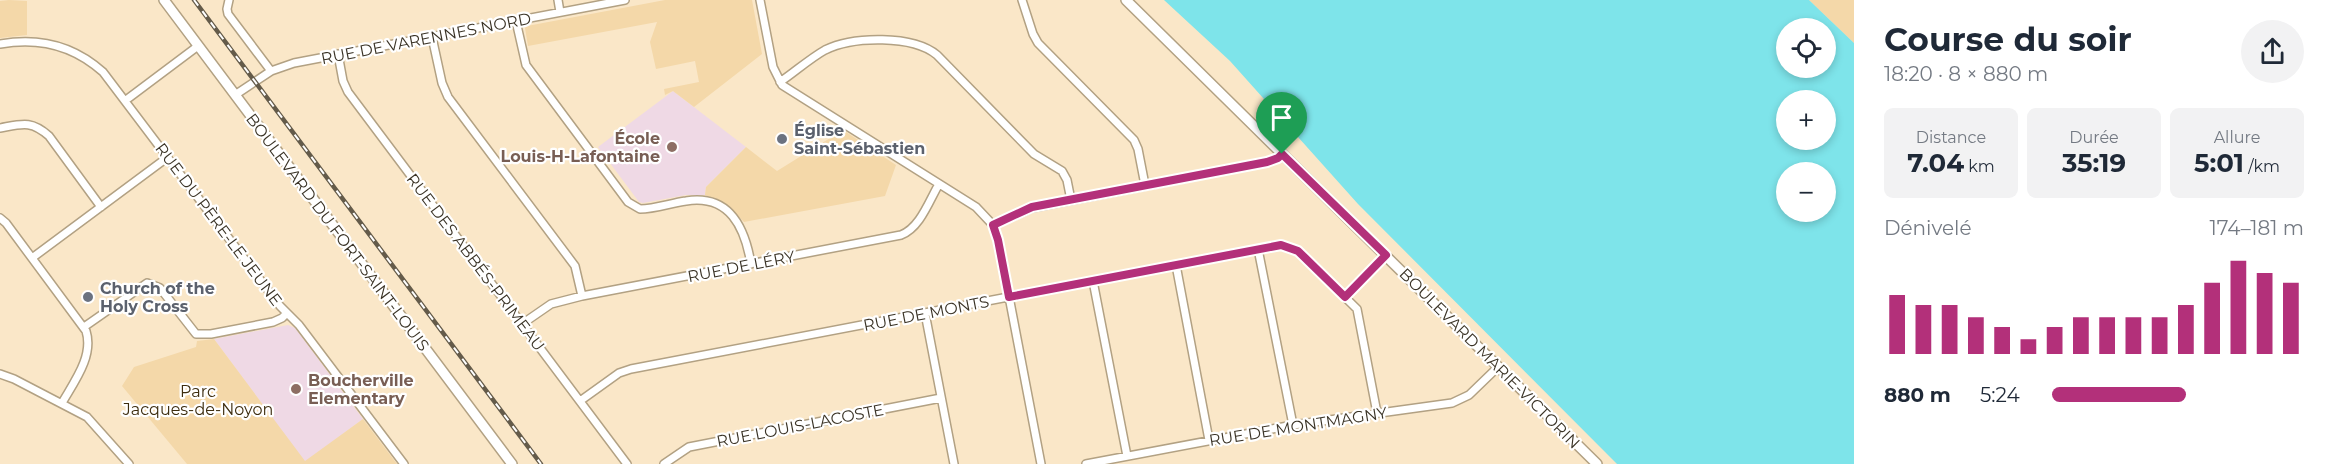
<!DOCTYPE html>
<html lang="fr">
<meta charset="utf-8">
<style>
:root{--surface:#fff;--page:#f2f2f3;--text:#1f2937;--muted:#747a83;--accent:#b3307a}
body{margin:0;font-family:Montserrat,sans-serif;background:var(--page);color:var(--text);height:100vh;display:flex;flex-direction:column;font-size:22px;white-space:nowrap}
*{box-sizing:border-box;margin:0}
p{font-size:20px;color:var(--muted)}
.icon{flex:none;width:33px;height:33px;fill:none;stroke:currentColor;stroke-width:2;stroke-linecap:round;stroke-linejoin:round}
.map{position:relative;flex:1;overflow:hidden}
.details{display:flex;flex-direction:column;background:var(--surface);width:480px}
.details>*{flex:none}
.tools{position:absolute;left:1776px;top:18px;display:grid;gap:12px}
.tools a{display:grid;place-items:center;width:60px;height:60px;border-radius:50%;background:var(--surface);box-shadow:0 3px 9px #0003;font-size:30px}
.pin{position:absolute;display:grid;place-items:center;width:51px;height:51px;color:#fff;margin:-62px -26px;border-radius:50% 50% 50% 0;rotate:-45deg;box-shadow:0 0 6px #0007}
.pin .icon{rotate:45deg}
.round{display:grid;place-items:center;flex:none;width:63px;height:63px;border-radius:32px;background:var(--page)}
.overview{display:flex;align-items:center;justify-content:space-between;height:102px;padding:0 30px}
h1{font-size:33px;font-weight:700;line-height:45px}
.stats{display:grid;grid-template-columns:repeat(3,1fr);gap:9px;height:102px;padding:6px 30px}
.stats div{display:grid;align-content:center;border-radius:9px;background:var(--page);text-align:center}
.stats b{font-size:26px;font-weight:700}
.stats small{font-size:16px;font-weight:400}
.stats p{font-size:16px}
.chart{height:168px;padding:12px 30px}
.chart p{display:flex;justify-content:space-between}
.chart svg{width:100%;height:108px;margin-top:6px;stroke:var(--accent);stroke-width:6}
ul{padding:0 30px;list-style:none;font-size:20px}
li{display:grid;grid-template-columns:96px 72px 1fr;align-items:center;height:45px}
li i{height:15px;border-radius:8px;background:var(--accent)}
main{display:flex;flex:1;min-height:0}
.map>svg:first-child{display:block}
</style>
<main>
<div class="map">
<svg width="1854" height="464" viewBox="0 0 1854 464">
<rect width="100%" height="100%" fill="#fae7c8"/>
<!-- education -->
<path fill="#efd9e5" d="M673,91L746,147L706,187L705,195H686L643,203L639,202L598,147Z
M288,325L295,328L363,419L305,462L214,339Z"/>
<!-- green -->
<path fill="#f4d8a9" d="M9,0L27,1V35L0,38V1Z
M665,0H752L762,54L694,107L673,91L665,95L664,89L699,82L695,61L656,69L650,42L657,22L528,46L525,28L527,26Z
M1809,0H1854V43Z
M843,130L896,165L885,196L744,222L725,203L705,195L706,187L746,147L777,171Z
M214,339L305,461L363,419L397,464H187L122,386L134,367L196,347L197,341Z"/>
<!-- water -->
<path fill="#7ee4ea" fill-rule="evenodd" d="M1164,0H1809L1854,43V464H1617L1358,204L1230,61ZM1786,28H1826V68H1786ZM1786,100H1826V140H1786ZM1786,172H1826V212H1786Z"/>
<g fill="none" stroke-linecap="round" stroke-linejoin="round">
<!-- minor casing -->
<g stroke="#b2a183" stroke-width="10">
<path id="minor" d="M229,0L227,9L228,14L271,71
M558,0L560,12
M760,0L773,67L782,85L976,207L993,225L998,239L1041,464
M1022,0L1033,34L1038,43L1134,140L1138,149L1145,185
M516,21L526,65L628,202L640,209C655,209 671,203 686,201C730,194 745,228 751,264
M432,37L442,83L448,97L575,266L582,296
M0,44C39,37 73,45 103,72L280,306L299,325L404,464
M338,54L343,81L348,92L627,464
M780,82C795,72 809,59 825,50C853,36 913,35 937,55L1034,154L1062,171L1067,180L1071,200
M235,95L271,71L294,63L625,0
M126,100L198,46
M0,128C22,124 31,120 49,136L101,207
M0,218L6,223L86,331C94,356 74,382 62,403
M993,225L1032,208L1267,162L1278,158L1283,154
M1258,249L1293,425
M32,258L168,157
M1176,265L1209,440
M1093,281L1127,456
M1345,297L1386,256
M925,313L954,464
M522,324L551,304L582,296L901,235C920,228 929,201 939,184
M84,327L147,283L160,288L196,334H211L273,322L282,318L287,313
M0,374L14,379L87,417L129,464
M580,401L619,373L631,369L1281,245L1298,251L1357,309L1377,413
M664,464L689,447L941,398
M1086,464L1293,425L1452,403L1469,395L1498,367"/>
</g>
<!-- tertiary casing -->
<g stroke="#b2a183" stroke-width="12">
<path id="tertiary" d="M164,0L512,464
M1126,0L1597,464"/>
</g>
<!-- minor -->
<use href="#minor" stroke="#fff" stroke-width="7"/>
<!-- tertiary -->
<use href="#tertiary" stroke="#fff" stroke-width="9"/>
<!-- rail casing -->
<g stroke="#645b4a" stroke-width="4.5">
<path id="rail" d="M194,0L541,464"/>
</g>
<!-- rail -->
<use href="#rail" stroke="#fff" stroke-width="2" stroke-dasharray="7" stroke-linecap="butt"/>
</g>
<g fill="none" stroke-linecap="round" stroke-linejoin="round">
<!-- route casing -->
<g stroke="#fff" stroke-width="12">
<path id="route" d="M1282,154L1386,255L1345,297L1298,251L1281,245L1009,297L998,240L993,225L1032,207L1267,162L1278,158Z"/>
</g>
<!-- route -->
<use href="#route" stroke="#b3307a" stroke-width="8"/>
</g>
<!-- markers -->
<g fill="#6b7280" stroke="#fff" stroke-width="2">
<circle cx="782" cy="139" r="6"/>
<circle cx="88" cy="297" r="6"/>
</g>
<g fill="#8d6e63" stroke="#fff" stroke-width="2">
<circle cx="672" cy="147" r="6"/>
<circle cx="296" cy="389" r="6"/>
</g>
<g text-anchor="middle" stroke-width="4.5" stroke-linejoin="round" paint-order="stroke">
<!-- street labels -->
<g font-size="16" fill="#3a3326" stroke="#fff">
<text transform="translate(426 38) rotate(-11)" y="6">RUE DE VARENNES NORD</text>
<text transform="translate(219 224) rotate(53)" y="6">RUE DU PÈRE-LE JEUNE</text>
<text transform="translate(338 232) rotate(53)" y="6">BOULEVARD DU FORT-SAINT-LOUIS</text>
<text transform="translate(476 262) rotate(53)" y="6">RUE DES ABBÉS-PRIMEAU</text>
<text transform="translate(741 266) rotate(-11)" y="6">RUE DE LÉRY</text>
<text transform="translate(926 313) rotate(-11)" y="6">RUE DE MONTS</text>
<text transform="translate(1490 358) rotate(45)" y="6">BOULEVARD MARIE-VICTORIN</text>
<text transform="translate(800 425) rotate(-11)" y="6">RUE LOUIS-LACOSTE</text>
<text transform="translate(1298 426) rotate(-9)" y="6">RUE DE MONTMAGNY</text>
</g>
<!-- worship labels -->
<g font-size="16" font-weight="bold" fill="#5b616d" stroke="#fff" text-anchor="start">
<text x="794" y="136">Église<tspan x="794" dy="18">Saint-Sébastien</tspan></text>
<text x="100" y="294">Church of the<tspan x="100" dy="18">Holy Cross</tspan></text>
</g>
<!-- education labels -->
<g font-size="16" font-weight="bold" fill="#785e54" stroke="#fff" text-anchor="end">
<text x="660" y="144">École<tspan x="660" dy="18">Louis-H-Lafontaine</tspan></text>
<text x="308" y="386" text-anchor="start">Boucherville<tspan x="308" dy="18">Elementary</tspan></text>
</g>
<!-- park labels -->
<g font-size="16" fill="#3d2d0f" stroke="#fff">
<text x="198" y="397">Parc<tspan x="198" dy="18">Jacques-de-Noyon</tspan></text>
</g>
</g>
</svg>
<div class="tools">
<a><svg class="icon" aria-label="locate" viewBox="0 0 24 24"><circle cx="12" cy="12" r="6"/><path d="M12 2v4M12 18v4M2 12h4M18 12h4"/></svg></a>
<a>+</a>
<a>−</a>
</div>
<div class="pin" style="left:1282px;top:154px;background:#1e9e55"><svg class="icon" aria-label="arrive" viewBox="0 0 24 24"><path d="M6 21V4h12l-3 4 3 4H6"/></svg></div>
</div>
<section class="details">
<div class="overview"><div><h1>Course du soir</h1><p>18:20 · 8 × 880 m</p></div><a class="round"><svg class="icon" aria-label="share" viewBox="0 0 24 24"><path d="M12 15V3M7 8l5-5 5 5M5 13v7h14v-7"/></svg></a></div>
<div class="stats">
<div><p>Distance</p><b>7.04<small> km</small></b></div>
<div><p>Durée</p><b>35:19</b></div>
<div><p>Allure</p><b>5:01<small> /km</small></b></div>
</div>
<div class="chart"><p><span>Dénivelé</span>174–181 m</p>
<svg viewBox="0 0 160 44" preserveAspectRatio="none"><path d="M5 44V20M15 44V24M25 44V24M35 44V29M45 44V33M55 44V38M65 44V33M75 44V29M85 44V29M95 44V29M105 44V29M115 44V24M125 44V15M135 44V6M145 44V11M155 44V15"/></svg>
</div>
<ul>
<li><b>880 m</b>5:24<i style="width:53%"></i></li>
</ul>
</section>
</main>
